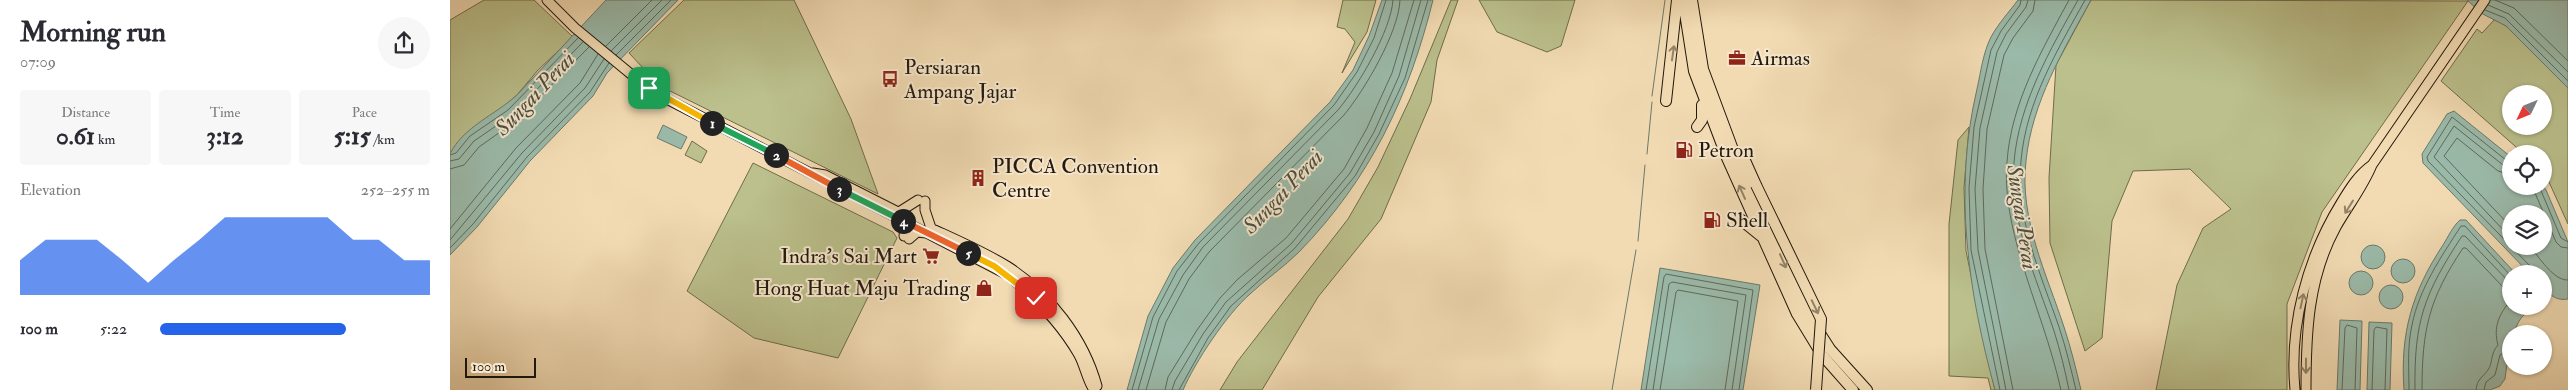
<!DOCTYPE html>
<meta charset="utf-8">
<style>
:root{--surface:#fff;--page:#f7f7f7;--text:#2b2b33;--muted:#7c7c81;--accent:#2563eb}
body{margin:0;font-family:"IM FELL Double Pica",serif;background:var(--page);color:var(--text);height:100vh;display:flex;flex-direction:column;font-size:19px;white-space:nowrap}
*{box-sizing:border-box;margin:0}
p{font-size:16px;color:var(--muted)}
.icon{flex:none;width:28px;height:28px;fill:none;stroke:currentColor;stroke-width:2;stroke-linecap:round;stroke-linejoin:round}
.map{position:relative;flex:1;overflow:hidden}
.drawer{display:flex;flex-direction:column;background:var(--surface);width:450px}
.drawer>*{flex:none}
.needle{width:32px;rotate:227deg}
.controls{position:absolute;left:2052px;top:85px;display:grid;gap:10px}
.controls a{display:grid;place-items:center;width:50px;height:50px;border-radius:50%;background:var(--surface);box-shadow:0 1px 4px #0004;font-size:25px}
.scale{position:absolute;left:15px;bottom:12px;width:71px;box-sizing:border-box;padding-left:5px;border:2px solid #22180c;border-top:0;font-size:14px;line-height:18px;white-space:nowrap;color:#22180c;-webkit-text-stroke:4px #f7e8ce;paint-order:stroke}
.pin{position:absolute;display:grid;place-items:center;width:42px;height:42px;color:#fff;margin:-21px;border-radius:10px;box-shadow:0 2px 8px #0006}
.km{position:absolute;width:25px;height:25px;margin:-12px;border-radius:50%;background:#222;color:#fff;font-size:14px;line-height:25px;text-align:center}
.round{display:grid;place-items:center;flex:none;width:52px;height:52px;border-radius:26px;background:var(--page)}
.overview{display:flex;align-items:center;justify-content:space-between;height:85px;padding:0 20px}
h1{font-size:28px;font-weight:700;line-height:38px}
.stats{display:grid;grid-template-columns:repeat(3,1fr);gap:8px;height:85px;padding:5px 20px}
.stats div{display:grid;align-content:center;border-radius:5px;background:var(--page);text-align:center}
.stats b{font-size:25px;font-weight:700}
.stats small{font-size:14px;font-weight:400}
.stats p{font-size:14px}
.chart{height:140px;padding:10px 20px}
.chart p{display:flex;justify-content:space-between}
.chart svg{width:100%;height:90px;margin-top:5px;fill:var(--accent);opacity:.7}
ul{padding:0 20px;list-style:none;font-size:16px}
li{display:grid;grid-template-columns:80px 60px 1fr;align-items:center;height:38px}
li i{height:12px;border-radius:6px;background:var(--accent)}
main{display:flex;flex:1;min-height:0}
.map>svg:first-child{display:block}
</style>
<main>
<section class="drawer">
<div class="overview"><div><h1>Morning run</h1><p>07:09</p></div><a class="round"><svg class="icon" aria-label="share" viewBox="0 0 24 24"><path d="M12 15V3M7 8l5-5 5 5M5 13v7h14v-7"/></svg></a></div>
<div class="stats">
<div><p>Distance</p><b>0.61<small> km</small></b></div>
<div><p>Time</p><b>3:12</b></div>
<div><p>Pace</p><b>5:15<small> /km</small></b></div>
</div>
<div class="chart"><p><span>Elevation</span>252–255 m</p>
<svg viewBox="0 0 160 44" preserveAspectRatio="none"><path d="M0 44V27L10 17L20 17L30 17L40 27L50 38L60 27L70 17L80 6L90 6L100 6L110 6L120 6L130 17L140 17L150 27L160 27V44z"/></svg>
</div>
<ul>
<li><b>100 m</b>5:22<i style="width:69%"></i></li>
</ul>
</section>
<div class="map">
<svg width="2118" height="390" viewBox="0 0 2118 390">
<rect width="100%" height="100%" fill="#f2dbb3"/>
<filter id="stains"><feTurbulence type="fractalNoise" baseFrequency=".004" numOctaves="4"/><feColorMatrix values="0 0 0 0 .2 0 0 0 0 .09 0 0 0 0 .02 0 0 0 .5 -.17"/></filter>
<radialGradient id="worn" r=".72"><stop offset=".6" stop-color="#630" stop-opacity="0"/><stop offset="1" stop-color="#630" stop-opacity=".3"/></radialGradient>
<!-- green -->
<path fill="#bbc08c" stroke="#6e6c4c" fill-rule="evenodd" d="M34,0H84L123,37L88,70L67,95L0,154V20Z
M234,0H344L401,119L428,194L210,86L179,53Z
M893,0H926L917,32L892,73L905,42L895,29L887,27Z
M1001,0H1008L987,60L981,102L931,219L868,297L812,390H770L787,362L898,219L928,167L960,99Z
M1029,0H1125L1111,46L1097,52L1047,32Z
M1641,0L2018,1L1872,212L1837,304V390H1706L1727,285L1753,228L1781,209L1740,169L1683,171L1662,221L1652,338L1635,351L1600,243L1599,178L1606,65Z
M2045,19L2056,26L2118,88V224L2094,171V154H2074L1991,81L2027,29L2032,33ZM2061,94H2094V126H2061Z
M1519,127L1514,188L1516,251L1545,390H1541L1538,378L1499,376V224L1508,140Z
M242,141L257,151L251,163L235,155Z
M303,163L443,232L447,238L388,358L304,338L237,291Z"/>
<!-- water -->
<path fill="#9bbbab" stroke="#6b7a6b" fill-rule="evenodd" d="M156,0H228L157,73L143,96L80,161L27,227L0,255V154C13,127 45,115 67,95Z
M932,0H983C959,97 920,179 849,252C834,267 816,279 800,294C777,314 745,362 733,390H677L698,316L723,268L745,240L880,102L903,70L919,36Z
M1568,0H1641C1613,51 1582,102 1576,161C1569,218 1597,275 1614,327C1621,348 1626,369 1631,390H1545C1518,291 1503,190 1527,89C1531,71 1533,53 1541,37C1548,24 1559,12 1568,0Z
M2017,0H2118V88L2056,26L2031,13Z
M2004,111L2061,157V186H2093L2096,190L2118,242V299C2107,301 2101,296 2094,288V274H2080L1973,163L1972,154L1997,114ZM2061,214H2094V246H2061Z
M213,125L237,137L231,149L207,138Z
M2010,220H2016L2066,274H2061V306H2086C2074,312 2067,321 2064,334H2061L2055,379L2050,386L2040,390H1954C1950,333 1962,292 1993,245C1998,237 2003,226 2010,220Z
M1911 257a12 12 0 1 1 24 0a12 12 0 1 1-24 0Z
M1941 271a12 12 0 1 1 24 0a12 12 0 1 1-24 0Z
M1210,268L1310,285L1293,390H1191Z
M1899 283a12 12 0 1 1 24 0a12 12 0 1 1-24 0Z
M1929 297a12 12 0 1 1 24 0a12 12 0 1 1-24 0Z
M1890,320L1912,321L1910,390H1887Z
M1919,322L1942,323L1940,390H1917Z"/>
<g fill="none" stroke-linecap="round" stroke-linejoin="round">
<!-- shore -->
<path stroke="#5e6a5c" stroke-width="1" d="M2045,0L2064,8L2118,61
M2038,5L2059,14L2118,72
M2035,10L2055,18L2118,81
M156,46L202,0
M161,51L212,0
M166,55L221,0
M0,155L6,153L20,136L58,110L128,38
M0,161L9,159L24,141L62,115L133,42
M2061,161L2056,160L2002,117L1977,157L1978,161L2082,268L2083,274
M2061,167L2053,165L2004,126L1984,157L2061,238
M0,169L14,165L29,147L67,120L139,47
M2061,175L2048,171L2007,138L1994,156L2061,227
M2082,186L2106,242L2111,247L2118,248
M2089,186L2111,238L2118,242
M0,229L66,148L130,83L148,54
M0,240L72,153L135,88L154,59
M2079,246C2090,257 2103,281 2118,280
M0,248L23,224L77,157L140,92L159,63
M682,390L703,317L727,271L749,243L884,105L907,72L924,38L936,0
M688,390L709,319L733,275L753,247L888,110C908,86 941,31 943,0
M696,390L716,322L739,279L759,252L894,115C914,91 949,32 950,0
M715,390L718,377L747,330L770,298L788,279L836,238L894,169L917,128L942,73L964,0
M722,390L725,381L753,334L776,302L841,244L900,173L924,132L949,76L971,0
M729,390L758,338L781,306L845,248L905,176L929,134L955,78L978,0
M1196,390L1214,277L1216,274L1303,290L1289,390
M1203,390L1219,284L1222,282L1296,295L1282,390
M1210,390L1226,292L1228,290L1288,301L1275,390
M1550,390L1521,250L1519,188L1524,127L1541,50L1551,31L1570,5L1571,0
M1556,390L1528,250L1525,189L1530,128L1547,52L1556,34L1576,7L1578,0
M1563,390L1535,249L1533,189L1537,129L1554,55L1563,38L1583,11L1585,0
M1611,390C1601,345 1584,303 1571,259C1562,229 1554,194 1557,162C1561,103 1592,50 1619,0
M1619,390C1615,370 1610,350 1604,331C1586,277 1559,220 1564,162C1569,103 1600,50 1628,0
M1626,390C1621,369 1616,348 1609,327C1591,275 1565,218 1571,161C1576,102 1607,51 1635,0
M1892,390L1895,328L1897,325L1907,328L1905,390
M1922,390L1924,330L1926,327L1937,329L1935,390
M1959,390C1959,368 1957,347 1962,325C1969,289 1991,257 2011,226H2015L2061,276
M1965,390C1964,321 1974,294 2012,236H2015L2061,284
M1972,390C1972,329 1979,299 2013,248H2016L2053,287L2061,292
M2026,390C2027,379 2032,378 2038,370C2043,363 2040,354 2048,345C2043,327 2049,314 2061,300
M2034,390L2036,382L2045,375L2050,355L2061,349"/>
<!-- stream -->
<path stroke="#6b7a6b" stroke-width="1" d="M1202,96L1215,0
M1197,154L1202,102
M1188,241L1195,165
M1162,390L1186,250"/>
<!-- primary casing -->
<g stroke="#22180c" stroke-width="11">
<path id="primary" d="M97,0L125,28L182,75L211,96L556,274C585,297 610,322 629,355C635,366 637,380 644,390
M363,173L375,175L446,211
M475,201V210L481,228
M449,212L468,200
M450,219L455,228L454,236
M485,230C509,241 534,252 557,266C599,293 634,338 647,386
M459,239L467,232L476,233"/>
</g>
<!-- trunk casing -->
<g stroke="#22180c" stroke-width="11">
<path id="trunk" d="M1845,390C1839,326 1857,258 1891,203C1900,188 1908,175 1922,165
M1856,390C1856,334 1858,278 1886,227C1898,206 1913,187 1922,165L2035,0"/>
</g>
<!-- motorway casing -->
<g stroke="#22180c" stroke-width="12">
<path id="motorway" d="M1233,0L1244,71L1277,158L1347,314L1372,355L1403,390
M1242,0L1253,69L1285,155L1355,310L1380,349L1417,390
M1216,101L1227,0
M1247,127L1252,120V105
M1293,156L1306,185
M1290,219L1311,236"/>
</g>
<!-- primary -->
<use href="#primary" stroke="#f2dbb3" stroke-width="9"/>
<!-- trunk -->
<use href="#trunk" stroke="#f2dbb3" stroke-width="9"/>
<!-- motorway -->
<use href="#motorway" stroke="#f2dbb3" stroke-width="10"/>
<!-- motorway-bridge casing -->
<g stroke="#22180c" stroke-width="12" stroke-linecap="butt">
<path id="motorway-bridge" d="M1306,185L1371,319L1366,390"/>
</g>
<!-- motorway-bridge -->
<use href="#motorway-bridge" stroke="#f2dbb3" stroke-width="10"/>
</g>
<!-- one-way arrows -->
<defs><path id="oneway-shaft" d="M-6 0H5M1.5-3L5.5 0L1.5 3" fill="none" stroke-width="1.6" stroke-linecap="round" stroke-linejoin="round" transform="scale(1.25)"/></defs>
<g stroke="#948368">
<use href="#oneway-shaft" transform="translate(1223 53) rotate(-82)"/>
<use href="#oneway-shaft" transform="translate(1292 192) rotate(-114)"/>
<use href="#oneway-shaft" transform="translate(1899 207) rotate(122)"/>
<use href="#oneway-shaft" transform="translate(1333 261) rotate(66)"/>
<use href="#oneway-shaft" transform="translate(1852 301) rotate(-78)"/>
<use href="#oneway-shaft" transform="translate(1365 307) rotate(64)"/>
<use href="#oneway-shaft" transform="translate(1856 366) rotate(90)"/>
</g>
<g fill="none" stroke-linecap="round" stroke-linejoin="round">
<!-- split-1 casing -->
<g stroke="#fff" stroke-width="10">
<path id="split-1" d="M199,88L262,123"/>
</g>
<!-- split-2 casing -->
<g stroke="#fff" stroke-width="10">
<path id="split-2" d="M262,123L326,155"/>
</g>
<!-- split-3 casing -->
<g stroke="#fff" stroke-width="10">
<path id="split-3" d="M326,155L389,189"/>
</g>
<!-- split-4 casing -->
<g stroke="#fff" stroke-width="10">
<path id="split-4" d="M389,189L453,221"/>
</g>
<!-- split-5 casing -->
<g stroke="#fff" stroke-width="10">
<path id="split-5" d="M453,221L518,253"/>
</g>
<!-- split-6 casing -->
<g stroke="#fff" stroke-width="10">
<path id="split-6" d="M518,253L544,266L586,298"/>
</g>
<!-- split-1 -->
<use href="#split-1" stroke="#f5b400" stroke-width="6"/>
<!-- split-2 -->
<use href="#split-2" stroke="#22a559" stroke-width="6"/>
<!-- split-3 -->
<use href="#split-3" stroke="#f0652b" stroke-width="6"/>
<!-- split-4 -->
<use href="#split-4" stroke="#22a559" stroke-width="6"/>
<!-- split-5 -->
<use href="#split-5" stroke="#f0652b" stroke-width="6"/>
<!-- split-6 -->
<use href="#split-6" stroke="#f5b400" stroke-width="6"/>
</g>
<!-- icons -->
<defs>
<g id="office-bare" transform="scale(1.35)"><path d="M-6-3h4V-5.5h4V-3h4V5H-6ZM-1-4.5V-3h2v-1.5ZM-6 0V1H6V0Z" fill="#8f2418" stroke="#f7e8ce" stroke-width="2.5" paint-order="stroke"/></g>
<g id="bus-bare" transform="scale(1.35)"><path d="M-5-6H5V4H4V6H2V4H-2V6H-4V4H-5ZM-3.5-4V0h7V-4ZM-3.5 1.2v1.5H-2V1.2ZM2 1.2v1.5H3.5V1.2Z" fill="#8f2418" stroke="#f7e8ce" stroke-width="2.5" paint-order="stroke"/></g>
<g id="fuel-bare" transform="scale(1.35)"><path d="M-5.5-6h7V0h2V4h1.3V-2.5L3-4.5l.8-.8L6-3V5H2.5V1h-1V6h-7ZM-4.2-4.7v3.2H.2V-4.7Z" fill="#8f2418" stroke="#f7e8ce" stroke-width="2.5" paint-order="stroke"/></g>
<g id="building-bare" transform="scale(1.35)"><path d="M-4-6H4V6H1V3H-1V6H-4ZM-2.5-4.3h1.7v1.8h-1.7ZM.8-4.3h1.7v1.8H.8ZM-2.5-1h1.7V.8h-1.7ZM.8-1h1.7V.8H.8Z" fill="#8f2418" stroke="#f7e8ce" stroke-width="2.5" paint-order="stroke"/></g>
<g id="supermarket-bare" transform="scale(1.35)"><path d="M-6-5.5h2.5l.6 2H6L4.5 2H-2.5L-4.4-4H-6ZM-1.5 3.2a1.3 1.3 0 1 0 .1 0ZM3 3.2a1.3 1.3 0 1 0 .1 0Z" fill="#8f2418" stroke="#f7e8ce" stroke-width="2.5" paint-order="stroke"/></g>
<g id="shop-bare" transform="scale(1.35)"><path d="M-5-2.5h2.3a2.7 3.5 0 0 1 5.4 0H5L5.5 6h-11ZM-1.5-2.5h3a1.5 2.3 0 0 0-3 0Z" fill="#8f2418" stroke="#f7e8ce" stroke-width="2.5" paint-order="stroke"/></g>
</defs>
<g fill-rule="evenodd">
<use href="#office-bare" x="1287" y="58"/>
<use href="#bus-bare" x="440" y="79"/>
<use href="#fuel-bare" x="1234" y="150"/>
<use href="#building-bare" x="528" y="178"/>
<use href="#fuel-bare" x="1262" y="220"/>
<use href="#supermarket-bare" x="481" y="256"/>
<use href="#shop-bare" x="534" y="288"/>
</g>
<g text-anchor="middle" stroke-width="4" stroke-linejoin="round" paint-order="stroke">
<!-- poi labels -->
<g font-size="21" fill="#22180c" stroke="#f7e8ce" text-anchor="start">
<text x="1301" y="65">Airmas</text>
<text x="454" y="74">Persiaran<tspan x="454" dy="24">Ampang Jajar</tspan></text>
<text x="1248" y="157">Petron</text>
<text x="542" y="173">PICCA Convention<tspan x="542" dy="24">Centre</tspan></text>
<text x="1276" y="227">Shell</text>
<text x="467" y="263" text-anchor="end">Indra's Sai Mart</text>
<text x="520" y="295" text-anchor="end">Hong Huat Maju Trading</text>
</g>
<!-- water labels -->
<g font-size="22" font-style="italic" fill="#4c5144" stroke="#f7e8ce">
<text transform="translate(84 93) rotate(-47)" y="8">Sungai Perai</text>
<text transform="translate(832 191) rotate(-47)" y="8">Sungai Perai</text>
<text transform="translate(1573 217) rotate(81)" y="8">Sungai Perai</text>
</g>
</g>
<rect width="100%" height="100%" filter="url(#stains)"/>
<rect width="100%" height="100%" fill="url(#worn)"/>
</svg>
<div class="controls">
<a><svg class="needle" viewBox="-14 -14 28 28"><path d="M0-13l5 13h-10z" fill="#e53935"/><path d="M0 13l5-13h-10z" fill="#7c7c81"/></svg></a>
<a><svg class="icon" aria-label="locate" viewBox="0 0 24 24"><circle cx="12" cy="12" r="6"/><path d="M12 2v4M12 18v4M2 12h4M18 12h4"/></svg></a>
<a><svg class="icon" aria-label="layers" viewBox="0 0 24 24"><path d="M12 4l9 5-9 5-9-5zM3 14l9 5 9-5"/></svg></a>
<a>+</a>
<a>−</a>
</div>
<div class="scale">100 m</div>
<div class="pin" style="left:199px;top:88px;background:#1e9e55"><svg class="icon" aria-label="arrive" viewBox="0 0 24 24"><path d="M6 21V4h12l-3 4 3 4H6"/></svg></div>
<div class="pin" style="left:586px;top:298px;background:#d93025"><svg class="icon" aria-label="check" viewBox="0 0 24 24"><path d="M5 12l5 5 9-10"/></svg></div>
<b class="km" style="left:262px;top:123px">1</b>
<b class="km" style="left:326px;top:155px">2</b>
<b class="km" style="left:389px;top:189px">3</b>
<b class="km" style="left:453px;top:221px">4</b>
<b class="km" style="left:518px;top:253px">5</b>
</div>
</main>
